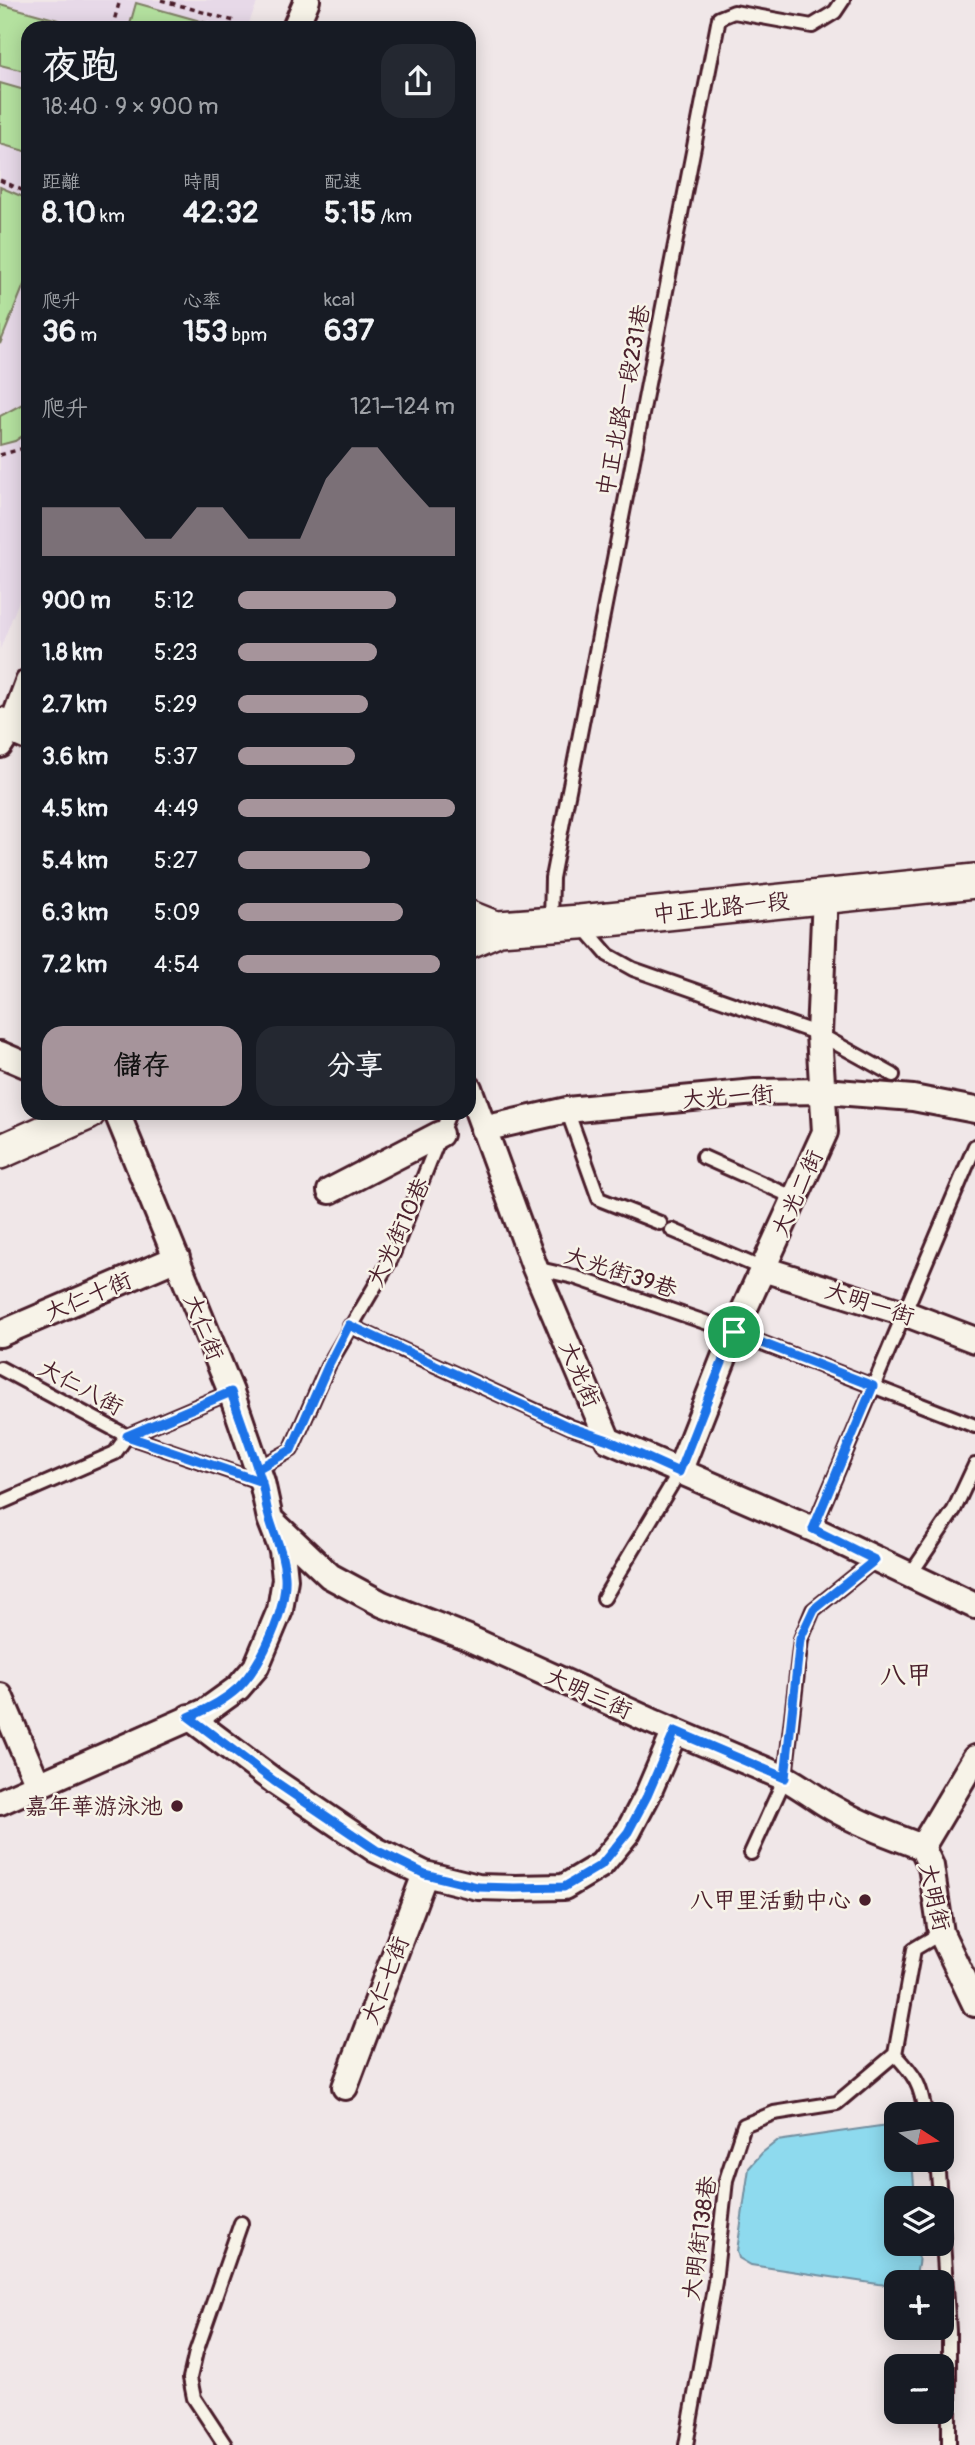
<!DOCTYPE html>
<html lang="zh-TW">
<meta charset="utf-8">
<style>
:root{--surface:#171b24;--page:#242831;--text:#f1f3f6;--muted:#9ea1a6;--accent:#a6949b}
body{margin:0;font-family:Pangolin,"LXGW WenKai TC",sans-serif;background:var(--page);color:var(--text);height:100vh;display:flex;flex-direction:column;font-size:26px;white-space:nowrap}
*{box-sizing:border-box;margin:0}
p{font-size:23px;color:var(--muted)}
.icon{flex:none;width:38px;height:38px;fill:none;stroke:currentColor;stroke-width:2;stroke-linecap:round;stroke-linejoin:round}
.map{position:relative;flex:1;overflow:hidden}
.sheet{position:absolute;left:21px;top:21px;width:455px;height:1099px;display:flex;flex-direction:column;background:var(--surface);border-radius:21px;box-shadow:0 4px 18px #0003}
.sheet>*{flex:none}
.needle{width:46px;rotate:102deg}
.tools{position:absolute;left:884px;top:2102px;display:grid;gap:14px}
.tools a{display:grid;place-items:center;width:70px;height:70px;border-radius:14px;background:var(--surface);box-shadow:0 4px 18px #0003;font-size:35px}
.pin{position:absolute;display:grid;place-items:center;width:60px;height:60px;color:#fff;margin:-30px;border:4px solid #fff;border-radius:50%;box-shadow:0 2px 7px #0007}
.round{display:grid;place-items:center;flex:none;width:74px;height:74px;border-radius:21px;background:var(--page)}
.overview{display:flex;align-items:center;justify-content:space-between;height:119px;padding:0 21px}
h1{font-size:38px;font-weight:700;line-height:52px}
.metrics{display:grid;grid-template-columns:repeat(3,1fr);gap:10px;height:119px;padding:7px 21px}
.metrics div{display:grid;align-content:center}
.metrics b{font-size:30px;font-weight:700}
.metrics small{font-size:19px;font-weight:400}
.metrics p{font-size:19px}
.chart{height:196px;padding:14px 21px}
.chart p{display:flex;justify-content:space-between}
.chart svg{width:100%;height:126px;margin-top:7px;fill:var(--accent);opacity:.7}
.action{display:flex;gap:14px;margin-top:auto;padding:14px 21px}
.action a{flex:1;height:80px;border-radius:21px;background:var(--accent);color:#111;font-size:28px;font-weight:700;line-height:80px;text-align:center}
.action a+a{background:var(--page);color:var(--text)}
ul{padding:0 21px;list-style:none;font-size:23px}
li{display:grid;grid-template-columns:112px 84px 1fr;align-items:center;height:52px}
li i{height:18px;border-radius:9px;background:var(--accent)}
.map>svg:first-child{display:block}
</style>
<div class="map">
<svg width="975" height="2445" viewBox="0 0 975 2445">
<rect width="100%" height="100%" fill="#f0e7e8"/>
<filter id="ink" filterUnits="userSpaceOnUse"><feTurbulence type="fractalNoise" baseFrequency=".0143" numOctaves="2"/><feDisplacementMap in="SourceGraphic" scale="14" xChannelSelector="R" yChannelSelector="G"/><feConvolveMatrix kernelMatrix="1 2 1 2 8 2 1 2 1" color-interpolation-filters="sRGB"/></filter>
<g filter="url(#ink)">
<!-- built -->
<path fill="#e7d9e8" d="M0,0H258L247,28H28V578L0,649Z"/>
<!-- garden -->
<path fill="#b4e19f" stroke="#7f8065" stroke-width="2" d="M136,3L218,26L217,28H129Z
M0,4L87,28H28V72L0,65Z
M0,83L28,91V152L0,144Z
M0,187L28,199V275L0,344Z
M28,401V432L15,441L0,445V416Z"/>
<!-- water -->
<path fill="#8edaee" stroke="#738fa0" stroke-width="2" d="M887,2125L896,2128V2160H912L915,2198H896V2244H918C919,2257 920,2272 910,2282H896V2286L878,2284L751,2265L739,2258L737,2251L749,2168L762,2153L777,2141Z"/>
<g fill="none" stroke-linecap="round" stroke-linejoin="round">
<!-- service casing -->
<g stroke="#4a1f2b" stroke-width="18">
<path id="service" d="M551,924L552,878L719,18L734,12L812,26L835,12L843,0
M582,925L608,955L633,969L819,1034L893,1075
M567,1110L599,1199L660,1223
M703,1157L795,1198
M672,1230L763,1269
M535,1268L574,1277L734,1332L975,1426
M350,1326L571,1427L608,1440
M0,1368L127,1436L261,1482
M257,1469L291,1450L328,1366L391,1259L449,1113
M0,1503L115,1453L127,1436L231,1392
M813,1529L975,1146
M910,1575L954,1510L975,1465
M604,1598L679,1472
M751,1853L785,1778L801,1639L813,1610L875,1560
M925,2114C921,2084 915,2076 895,2054L914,1949L941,1933
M937,2160L940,2198
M942,2226L949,2331V2445
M225,2445L194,2398L190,2378L196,2352L241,2223
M686,2445L715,2282L726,2180L744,2125L774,2113L837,2103L895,2054"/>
</g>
<!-- minor casing -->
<g stroke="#4a1f2b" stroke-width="30">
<path id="minor" d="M295,28L307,0
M0,745L11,728L28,682
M0,1054L28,1066
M469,1088L535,1268L608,1440L813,1529L975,1606
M483,1129L567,1110L755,1092L824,1091L913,1098L975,1110
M330,1191L440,1134
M763,1269L904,1313L975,1340
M0,1334L177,1258
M679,1472L734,1332L825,1132L819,1034L825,896
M273,1522L330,1576L382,1604L466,1637L651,1721L785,1778C801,1786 815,1798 831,1807C860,1824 890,1835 922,1847
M0,1696L38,1785
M189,1717L274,1781L376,1850L425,1874L478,1887L515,1888L564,1887L601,1865L628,1832L647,1796L675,1731
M975,1758L922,1847L931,1866L941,1933L975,2004
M0,1802L206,1711L238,1688L256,1667L280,1610L285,1579L282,1550L270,1519L262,1482L231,1392L117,1113
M345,2087L425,1874"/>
</g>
<!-- tertiary casing -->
<g stroke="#4a1f2b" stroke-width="35">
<path id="tertiary" d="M0,723L28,735
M469,916L499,928"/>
</g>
<!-- secondary casing -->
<g stroke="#4a1f2b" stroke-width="38">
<path id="secondary" d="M469,941L499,928L580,922L975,881
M0,1152L88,1113"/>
</g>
<!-- path -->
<path stroke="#4a1f2b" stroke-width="3.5" stroke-dasharray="5 5" stroke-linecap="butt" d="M161,0L234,21
M112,28L120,0
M0,180L28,193
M0,455L28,447"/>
<!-- service -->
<use href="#service" stroke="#f7f3e8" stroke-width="12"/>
<!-- minor -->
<use href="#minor" stroke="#f7f3e8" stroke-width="24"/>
<!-- tertiary -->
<use href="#tertiary" stroke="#f7f3e8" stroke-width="30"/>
<!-- secondary -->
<use href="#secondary" stroke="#f7f3e8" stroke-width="33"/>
</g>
</g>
<g fill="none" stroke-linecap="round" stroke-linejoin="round" filter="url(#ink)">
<!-- route casing -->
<g stroke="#fff" stroke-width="14">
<path id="route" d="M734,1332L679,1472L608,1440L570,1427L349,1325L328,1366L291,1450L257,1469L262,1482L127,1436L231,1392C241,1422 253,1452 262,1483C265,1495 266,1508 270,1520C276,1540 284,1554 285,1576C287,1609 262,1664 239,1687C225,1700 206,1710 189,1717L274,1781L376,1850L425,1874L478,1887L514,1888L564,1887L601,1865L628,1832L647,1796L675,1731L785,1778L800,1639L814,1609L875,1560L813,1529L873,1386L734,1332"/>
</g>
<!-- route -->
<use href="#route" stroke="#1a73e8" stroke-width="9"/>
</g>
<!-- markers -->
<g fill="#4a1f2b" stroke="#f7f3e8" stroke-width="2.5">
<circle cx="177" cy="1806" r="7"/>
<circle cx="865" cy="1900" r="7"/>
</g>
<g text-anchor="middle" stroke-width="5" stroke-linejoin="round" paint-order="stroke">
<!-- street labels -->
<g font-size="23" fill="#4a1f2b" stroke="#f7f3e8">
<text transform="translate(623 400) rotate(-79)" y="8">中正北路一段231巷</text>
<text transform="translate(721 907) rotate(-6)" y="8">中正北路一段</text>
<text transform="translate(728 1096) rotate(-4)" y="8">大光一街</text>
<text transform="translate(797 1193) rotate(-66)" y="8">大光二街</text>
<text transform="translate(398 1232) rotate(-65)" y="8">大光街10巷</text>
<text transform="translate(621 1272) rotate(18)" y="8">大光街39巷</text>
<text transform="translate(88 1296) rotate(-23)" y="8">大仁十街</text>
<text transform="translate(870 1303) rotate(18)" y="8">大明一街</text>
<text transform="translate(204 1327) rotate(68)" y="8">大仁街</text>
<text transform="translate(580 1374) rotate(67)" y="8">大光街</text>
<text transform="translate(81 1387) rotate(28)" y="8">大仁八街</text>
<text transform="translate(589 1693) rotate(24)" y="8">大明三街</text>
<text transform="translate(935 1897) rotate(77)" y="8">大明街</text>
<text transform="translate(385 1980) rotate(-69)" y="8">大仁七街</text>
<text transform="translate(699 2238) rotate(-82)" y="8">大明街138巷</text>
</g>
<!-- poi labels -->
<g font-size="23" fill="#4a1f2b" stroke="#f7f3e8" text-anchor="end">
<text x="163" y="1814">嘉年華游泳池</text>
<text x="851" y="1908">八甲里活動中心</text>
</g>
<!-- quarter labels -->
<g font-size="26" fill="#4a1f2b" stroke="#f7f3e8">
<text x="906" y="1684">八甲</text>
</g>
</g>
</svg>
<div class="tools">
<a><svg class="needle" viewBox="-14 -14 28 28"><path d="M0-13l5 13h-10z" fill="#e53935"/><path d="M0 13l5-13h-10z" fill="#9ea1a6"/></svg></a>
<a><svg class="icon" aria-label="layers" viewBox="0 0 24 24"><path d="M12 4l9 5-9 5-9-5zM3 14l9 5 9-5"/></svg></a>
<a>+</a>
<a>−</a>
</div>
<div class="pin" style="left:734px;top:1332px;background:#1e9e55"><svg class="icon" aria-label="arrive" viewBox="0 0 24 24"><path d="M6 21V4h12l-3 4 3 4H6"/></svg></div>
<section class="sheet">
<div class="overview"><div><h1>夜跑</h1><p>18:40 · 9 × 900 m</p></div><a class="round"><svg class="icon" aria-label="share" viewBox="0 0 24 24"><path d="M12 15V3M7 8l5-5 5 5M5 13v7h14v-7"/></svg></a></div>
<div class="metrics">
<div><p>距離</p><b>8.10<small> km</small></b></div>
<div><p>時間</p><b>42:32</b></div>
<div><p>配速</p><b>5:15<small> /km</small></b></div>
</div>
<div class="metrics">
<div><p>爬升</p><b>36<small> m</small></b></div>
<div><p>心率</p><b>153<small> bpm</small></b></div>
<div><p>kcal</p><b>637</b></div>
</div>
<div class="chart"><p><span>爬升</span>121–124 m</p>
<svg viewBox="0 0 160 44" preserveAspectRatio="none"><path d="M0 44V27L10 27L20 27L30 27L40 38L50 38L60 27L70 27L80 38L90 38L100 38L110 17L120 6L130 6L140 17L150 27L160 27V44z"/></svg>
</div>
<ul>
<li><b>900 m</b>5:12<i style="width:73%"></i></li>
<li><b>1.8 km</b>5:23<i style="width:64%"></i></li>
<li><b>2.7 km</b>5:29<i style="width:60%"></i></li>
<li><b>3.6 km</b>5:37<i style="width:54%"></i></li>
<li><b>4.5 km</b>4:49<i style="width:100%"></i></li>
<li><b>5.4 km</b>5:27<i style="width:61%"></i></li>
<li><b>6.3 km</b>5:09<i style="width:76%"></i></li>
<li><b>7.2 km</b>4:54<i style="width:93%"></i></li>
</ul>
<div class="action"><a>儲存</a><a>分享</a></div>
</section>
</div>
